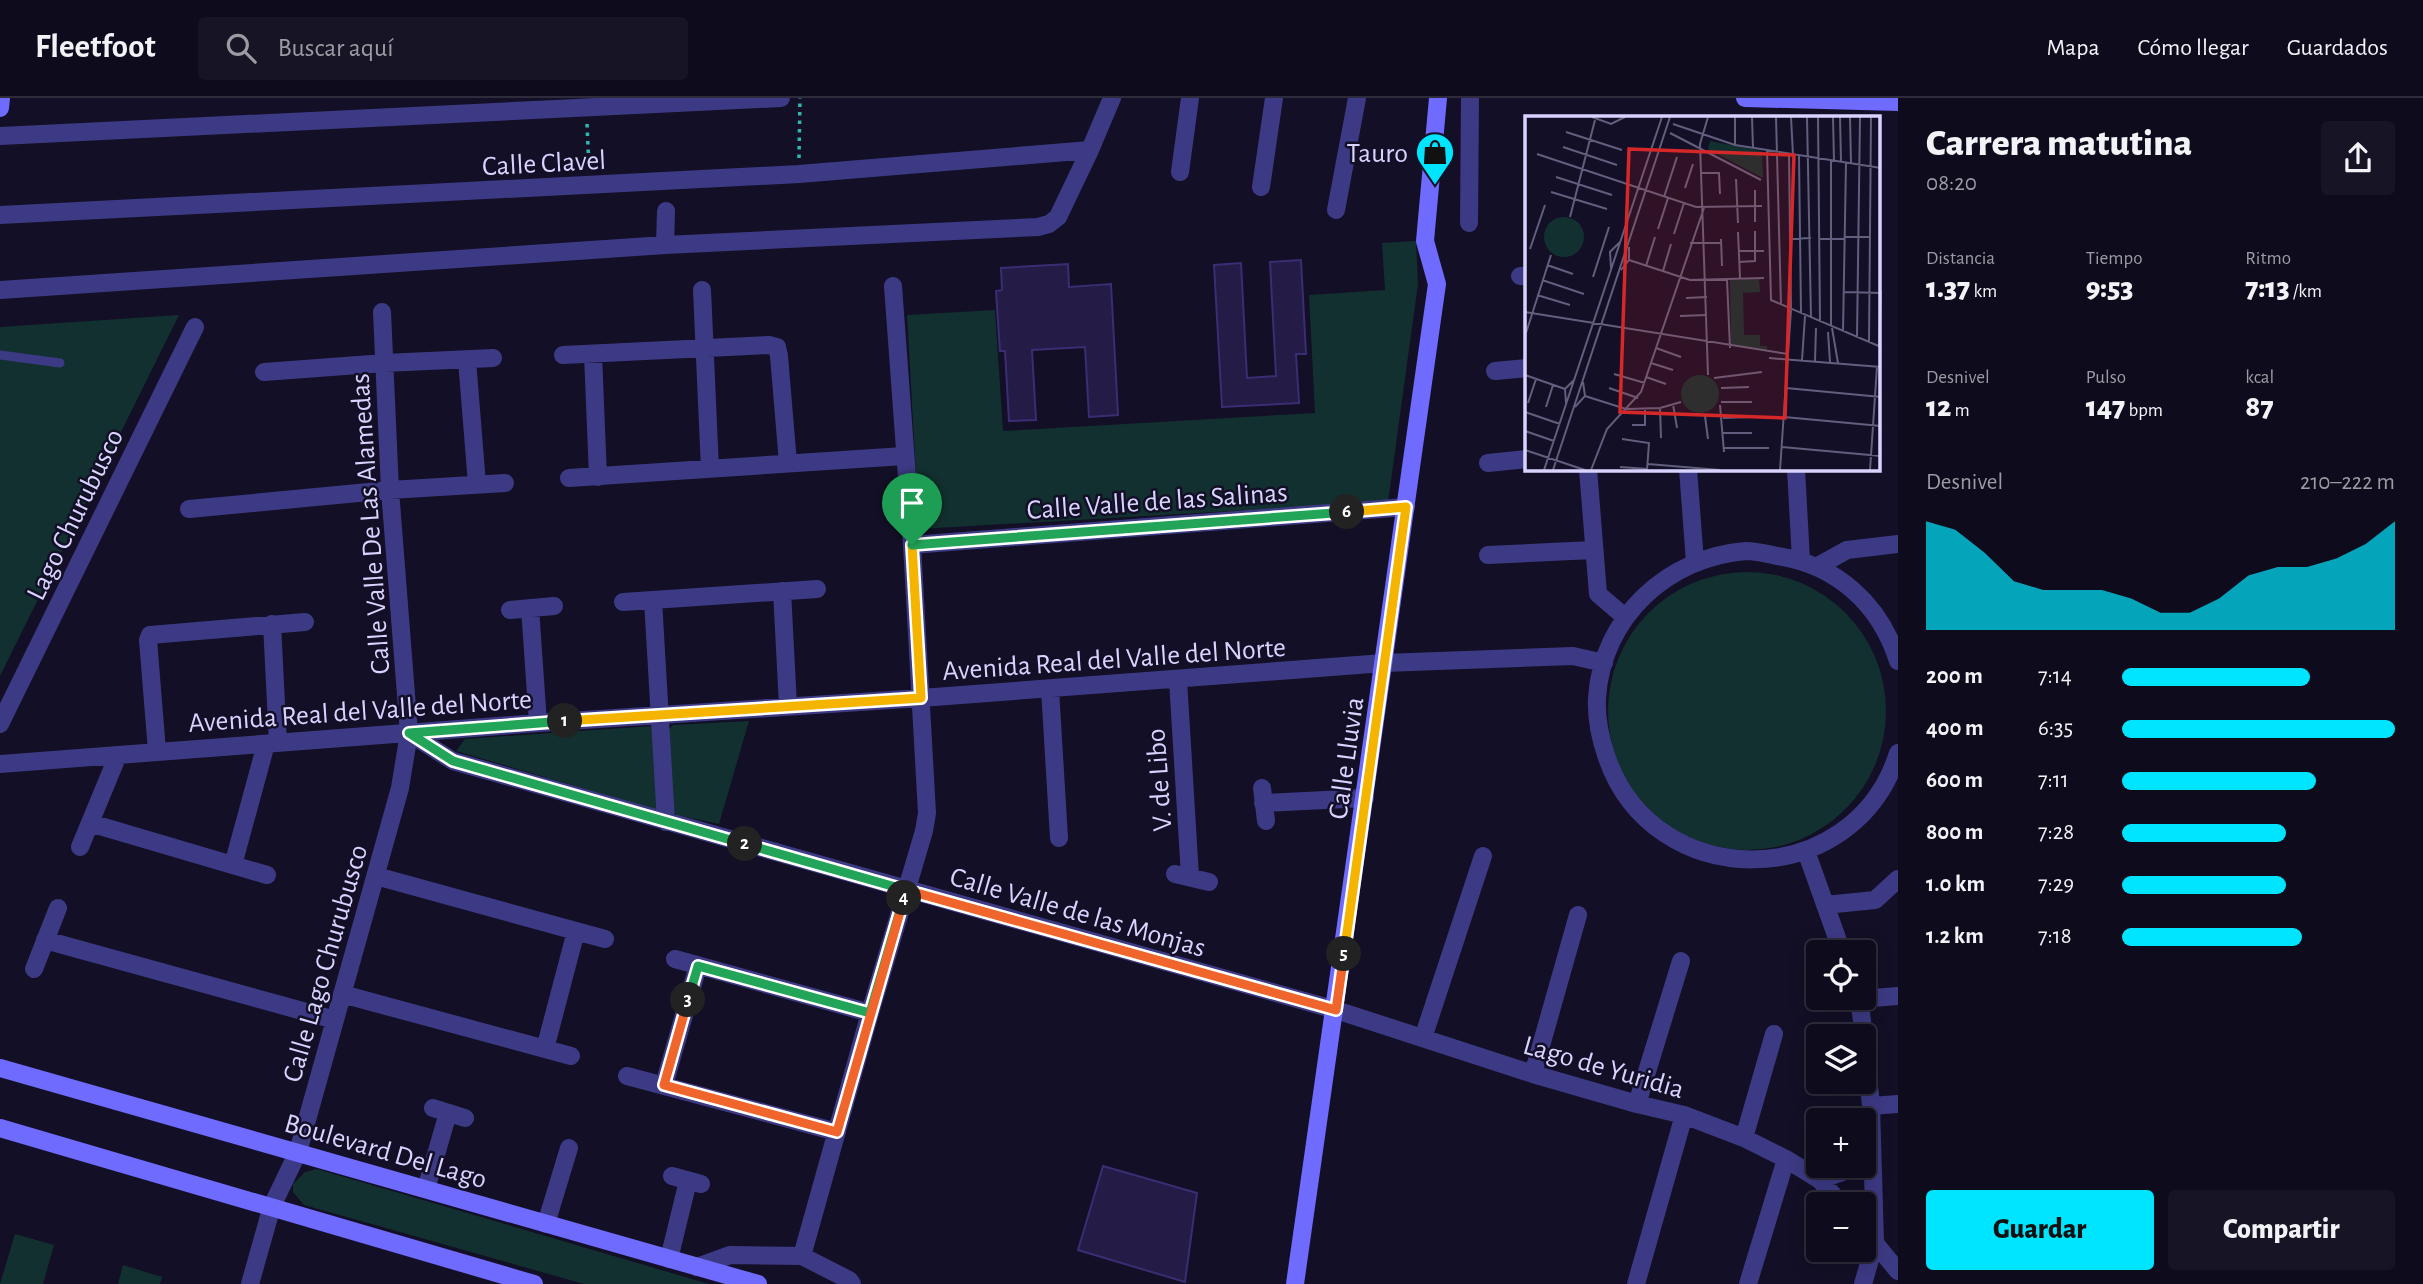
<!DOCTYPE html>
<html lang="es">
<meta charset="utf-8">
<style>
:root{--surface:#0e0b1c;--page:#171425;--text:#f1f3f6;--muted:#9b9ba3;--line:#2e2b3b;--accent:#00e5ff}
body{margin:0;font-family:"Alegreya Sans",sans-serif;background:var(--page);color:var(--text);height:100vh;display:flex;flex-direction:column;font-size:26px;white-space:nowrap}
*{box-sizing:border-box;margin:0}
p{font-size:23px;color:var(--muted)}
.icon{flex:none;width:38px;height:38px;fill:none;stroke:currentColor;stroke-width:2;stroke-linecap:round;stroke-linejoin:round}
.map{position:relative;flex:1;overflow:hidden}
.drawer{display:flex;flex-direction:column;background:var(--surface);width:525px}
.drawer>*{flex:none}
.fabs{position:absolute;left:1806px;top:842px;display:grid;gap:14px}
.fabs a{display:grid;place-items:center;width:70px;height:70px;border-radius:7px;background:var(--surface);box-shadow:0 4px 18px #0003,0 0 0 2px var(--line);font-size:35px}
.pin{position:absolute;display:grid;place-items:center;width:60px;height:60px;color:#fff;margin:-72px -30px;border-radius:50% 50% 50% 0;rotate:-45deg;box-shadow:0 0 7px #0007}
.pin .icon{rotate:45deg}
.km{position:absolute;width:35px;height:35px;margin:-18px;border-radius:50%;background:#222;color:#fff;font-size:19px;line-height:35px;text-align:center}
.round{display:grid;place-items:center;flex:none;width:74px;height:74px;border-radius:7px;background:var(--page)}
.headline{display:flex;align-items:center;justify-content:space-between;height:119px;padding:0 28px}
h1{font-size:38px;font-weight:800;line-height:52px}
.metrics{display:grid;grid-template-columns:repeat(3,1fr);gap:10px;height:119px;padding:7px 28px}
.metrics div{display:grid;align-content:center}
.metrics b{font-size:30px;font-weight:800}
.metrics small{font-size:19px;font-weight:400}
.metrics p{font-size:19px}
.chart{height:196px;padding:14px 28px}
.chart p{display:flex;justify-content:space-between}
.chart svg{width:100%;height:126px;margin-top:7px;fill:var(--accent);opacity:.7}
.primary-button{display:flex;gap:14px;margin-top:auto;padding:14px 28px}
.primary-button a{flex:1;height:80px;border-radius:7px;background:var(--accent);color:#111;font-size:28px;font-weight:800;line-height:80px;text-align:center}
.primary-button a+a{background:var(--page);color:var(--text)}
ul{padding:0 28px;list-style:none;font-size:23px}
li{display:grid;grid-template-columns:112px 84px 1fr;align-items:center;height:52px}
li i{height:18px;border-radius:9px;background:var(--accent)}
header{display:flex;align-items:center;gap:42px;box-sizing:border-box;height:98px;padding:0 35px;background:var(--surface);border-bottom:2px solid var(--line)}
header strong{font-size:33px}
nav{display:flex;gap:38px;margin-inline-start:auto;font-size:24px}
.search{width:490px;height:63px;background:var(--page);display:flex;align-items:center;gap:18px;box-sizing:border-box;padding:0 24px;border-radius:7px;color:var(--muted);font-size:26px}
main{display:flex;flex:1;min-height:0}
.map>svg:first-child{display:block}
</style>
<header>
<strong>Fleetfoot</strong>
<div class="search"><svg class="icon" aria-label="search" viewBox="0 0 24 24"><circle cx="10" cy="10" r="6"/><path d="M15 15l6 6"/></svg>Buscar aquí</div>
<nav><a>Mapa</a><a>Cómo llegar</a><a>Guardados</a></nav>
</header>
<main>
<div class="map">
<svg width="1898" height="1186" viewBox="0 0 1898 1186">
<rect width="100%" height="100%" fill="#130f26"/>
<!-- green -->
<path fill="#12302f" d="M1416,143L1418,186L1388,404L919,431L907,217L995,212L1003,333L1315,315L1309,197L1385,192L1382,145Z
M179,217L0,578V229Z
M1608 613a139 139 0 1 1 278 0a139 139 0 1 1-278 0Z
M749,623L719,726L672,716L669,631L673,627Z
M652,628L657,712L456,653L465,641Z
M317,1071L709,1186H584L304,1107L293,1094V1086L305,1074Z
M15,1136L54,1147L43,1186H0Z
M123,1167L162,1179L160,1186H118Z"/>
<!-- building -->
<path fill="#241b47" stroke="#3b2d73" stroke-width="2" d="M1301,162L1306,256H1296L1299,305L1222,309L1214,167L1241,165L1247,280L1276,278L1270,164Z
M1068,166L1069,189L1111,186L1118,317L1089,319L1085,249L1032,252L1036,322L1009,323L1005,253H1000L996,193L1002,192L1001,170Z
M1103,1068L1197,1095L1185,1184L1078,1152Z"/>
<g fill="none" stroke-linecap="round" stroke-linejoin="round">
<!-- path -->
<path stroke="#2fb8b0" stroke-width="3.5" stroke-dasharray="3.5 5" stroke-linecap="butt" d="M587,26L589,71
M799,60L800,0"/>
<!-- lane -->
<path stroke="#3d3a85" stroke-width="9" d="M0,257L60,265"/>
<!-- street -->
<path stroke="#3d3a85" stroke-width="18" d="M0,38L781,0
M1180,74L1190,0
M1261,89L1274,0
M1336,112L1357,0
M0,117L799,76L1090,52
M1469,125L1470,0
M665,147L666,113
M1520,178H1527
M0,192L665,147L1038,129L1049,126L1058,119L1090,52L1112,0
M702,192L710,371
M593,256L598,379
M563,257L769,247L777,249L779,258L788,365
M467,262L477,386
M1495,273L1527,270
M264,274L385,265L493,260
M1488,365L1527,361
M1588,371L1598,496L1625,519
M1688,371L1695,464
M1796,371L1801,462
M569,380L904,358
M189,411L390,392L505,385
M912,447L1406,409
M1488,457L1593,452
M1818,468L1847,452L1898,446
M782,493L788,608
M653,502L666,724
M623,504L817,491
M530,510L538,625
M510,512L554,508
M272,526L278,645
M1898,563C1880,506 1837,467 1777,458C1768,456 1756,453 1746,453C1668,459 1602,519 1597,600C1596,619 1600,639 1606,657C1652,797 1854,796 1898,655
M1178,582L1190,778
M1050,591L1059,740
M0,626L195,229
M409,635L453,663L1336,912L1533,976L1637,1006L1684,1017L1744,1040L1786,1061L1820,1082L1841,1106
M157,653L148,542L150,537L305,524
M0,666L538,625L921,600L1384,565L1573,558L1604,565
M1262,690L1266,723
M1263,705L1365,700
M90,725L267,777
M80,749L118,657
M1806,753L1842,854
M233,767L266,646
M1175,776L1209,784
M376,778L605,841
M1825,807L1875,802L1898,781
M45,842L335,922
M675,861L870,915
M34,871L58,810
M342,896L571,958
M1859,900L1864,938
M1860,901L1898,898
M1423,940L1483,758
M545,951L576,833
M1533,976L1578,817
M627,978L837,1034
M664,987L698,868
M1637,1006L1681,863
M1871,1008L1898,1006
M433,1010L465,1020
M1744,1040L1774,936
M672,1078L701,1086
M1820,1082L1859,1068
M426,1091L448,1015
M546,1126L569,1050
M1869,1138L1898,1173
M802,1158L870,915L924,733L927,715L912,447L893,188
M669,1161L688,1083
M697,1169L730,1157L802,1158L849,1182L852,1186
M250,1186L272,1108L298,1054L400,690L409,635L390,392L382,214
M1636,1186L1684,1017
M1748,1186L1786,1061
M1863,1186L1875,1144L1871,1008L1864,938"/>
<!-- secondary -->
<path stroke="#6f6bff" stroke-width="18" d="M1745,0L1898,4
M0,10L1,0
M0,970L758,1186
M0,1030L534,1186
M1295,1186L1437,186L1425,143L1438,0"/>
</g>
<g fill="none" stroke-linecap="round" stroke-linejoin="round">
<!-- split-1 casing -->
<g stroke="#fff" stroke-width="14">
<path id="split-1" d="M565,623L921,600L912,447"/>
</g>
<!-- split-2 casing -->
<g stroke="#fff" stroke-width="14">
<path id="split-2" d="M565,623L409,635L453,663L745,746"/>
</g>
<!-- split-3 casing -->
<g stroke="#fff" stroke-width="14">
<path id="split-3" d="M688,902L698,868L870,915L906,792L745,746"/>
</g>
<!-- split-4 casing -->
<g stroke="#fff" stroke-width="14">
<path id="split-4" d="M688,902L664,987L837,1034L904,800"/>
</g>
<!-- split-5 casing -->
<g stroke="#fff" stroke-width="14">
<path id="split-5" d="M904,800L906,792L1336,912L1344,856"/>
</g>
<!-- split-6 casing -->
<g stroke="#fff" stroke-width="14">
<path id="split-6" d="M1344,856L1406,409L1347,414"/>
</g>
<!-- split-7 casing -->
<g stroke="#fff" stroke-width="14">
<path id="split-7" d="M912,447L1347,414"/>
</g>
<!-- split-1 -->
<use href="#split-1" stroke="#f5b400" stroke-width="9"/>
<!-- split-2 -->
<use href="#split-2" stroke="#22a559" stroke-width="9"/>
<!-- split-3 -->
<use href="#split-3" stroke="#22a559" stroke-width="9"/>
<!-- split-4 -->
<use href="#split-4" stroke="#f0652b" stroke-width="9"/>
<!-- split-5 -->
<use href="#split-5" stroke="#f0652b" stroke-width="9"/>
<!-- split-6 -->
<use href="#split-6" stroke="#f5b400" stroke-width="9"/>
<!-- split-7 -->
<use href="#split-7" stroke="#22a559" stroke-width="9"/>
</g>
<!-- icons -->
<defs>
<g id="shop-pin" transform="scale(2.0125)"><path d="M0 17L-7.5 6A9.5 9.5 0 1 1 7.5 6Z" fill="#00e5ff" stroke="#130f26"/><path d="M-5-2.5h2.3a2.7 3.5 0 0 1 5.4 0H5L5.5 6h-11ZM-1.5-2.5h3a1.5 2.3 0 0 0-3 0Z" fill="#111"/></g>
</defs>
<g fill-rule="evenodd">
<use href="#shop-pin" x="1435" y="54"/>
</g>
<g text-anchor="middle" stroke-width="5" stroke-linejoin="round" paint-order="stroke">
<!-- poi labels -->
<g font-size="28" fill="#d9d4ff" stroke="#130f26" text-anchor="end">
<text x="1408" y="64">Tauro</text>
</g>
<!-- street labels -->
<g font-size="28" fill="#d9d4ff" stroke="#130f26">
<text transform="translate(544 64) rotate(-3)" y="10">Calle Clavel</text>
<text transform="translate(1157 402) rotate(-4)" y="10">Calle Valle de las Salinas</text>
<text transform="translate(74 416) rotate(-64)" y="10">Lago Churubusco</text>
<text transform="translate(369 426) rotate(-94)" y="10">Calle Valle De Las Alamedas</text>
<text transform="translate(1114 560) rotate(-4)" y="10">Avenida Real del Valle del Norte</text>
<text transform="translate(360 612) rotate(-4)" y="10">Avenida Real del Valle del Norte</text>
<text transform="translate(1345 660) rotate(-82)" y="10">Calle Lluvia</text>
<text transform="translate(1158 682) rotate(-94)" y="10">V. de Libo</text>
<text transform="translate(1078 813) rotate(16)" y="10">Calle Valle de las Monjas</text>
<text transform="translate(324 865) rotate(-74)" y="10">Calle Lago Churubusco</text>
<text transform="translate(1604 968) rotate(16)" y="10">Lago de Yuridia</text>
<text transform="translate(386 1052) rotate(16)" y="10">Boulevard Del Lago</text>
</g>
</g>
<!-- overview -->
<g transform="translate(1525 18)">
<rect width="355" height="355" fill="#130f26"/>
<path d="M185,25L237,35L238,62L183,33ZM19 121a20 20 0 1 1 40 0a20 20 0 1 1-40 0ZM234,163L235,176L218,177L219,219H235V230H242V235L206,229L205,164ZM156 278a19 19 0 1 1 38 0a19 19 0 1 1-38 0Z" fill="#12302f"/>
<path fill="none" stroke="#625e7d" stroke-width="2" d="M67,1L86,8L100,1M210,1V29M227,1L228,32M251,1L256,189M266,1L268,39M282,1L286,202M293,1L295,206M308,1L309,45M315,1L316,46M325,1L326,48M148,8L210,29L356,52M41,16L97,34M145,17L236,64M38,31L92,49M242,34L246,184L356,231M12,38L171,91L237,90M274,40L276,198M306,44V211M177,57H194L195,78M31,61L87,79M211,63L213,107M160,72L168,48M230,74V106M26,76L82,93M139,81L152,41M45,101L70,4M133,113L143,82M213,116L215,162M149,118L159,87M319,121H346M196,123L197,150M265,123L286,122M295,123H319M165,127H196M5,133L20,89M214,135H239M104,144L165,164L239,162M214,146L230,145V115M22,149L48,158M121,150L130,121M86,152L85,136L95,126M96,154L104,144V131M138,155L146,128M68,161L84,111M202,163L205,232M17,164L59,178M319,176L356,177M12,179L45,189M161,182L182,181M0,196L263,238M155,200L182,199M307,212L313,247M303,216L305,246M318,216L321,47M0,220L26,139M332,221L335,1M344,227L346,1M354,230L356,175M131,232L156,241M244,242L356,251M277,244L280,200M290,245L291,212M126,247L148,254M89,258L120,267M0,259L40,273M183,259L175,28L183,1M121,261L141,268M189,262L237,256M84,272L113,282M196,272L224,271M261,272L356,281M60,280L101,293L135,292L156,286M196,286H227M3,287L11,263M41,287L40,273L49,264M148,288L152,312M195,289L199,336M21,291L28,269M50,291L60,280L58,266M135,292L136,322M0,296L35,308M180,300L183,323M259,301L356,310M198,302L226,301M107,309H120V294M0,315L29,325M198,317H227M97,323L124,327L122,354M257,331L356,340M199,332H244M0,334L60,354M123,348L195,354M95,351L123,353M19,354L137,1M28,354L145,1M66,354L82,313L116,276L179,92M255,354L266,194L264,38M345,354L352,251"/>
<path fill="#d62828" fill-opacity="0.15" stroke="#d62828" stroke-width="3.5" d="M104,33L269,39L260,302L95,296Z"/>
<rect width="355" height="355" fill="none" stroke="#d9d4ff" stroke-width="3.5"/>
</g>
</svg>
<div class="fabs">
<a><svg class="icon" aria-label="locate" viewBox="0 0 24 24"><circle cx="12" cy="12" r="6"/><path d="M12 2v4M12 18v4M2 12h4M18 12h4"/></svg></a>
<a><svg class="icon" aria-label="layers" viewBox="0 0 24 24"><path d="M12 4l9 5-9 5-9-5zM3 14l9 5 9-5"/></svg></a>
<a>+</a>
<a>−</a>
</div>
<div class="pin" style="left:912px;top:447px;background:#1e9e55"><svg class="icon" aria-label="arrive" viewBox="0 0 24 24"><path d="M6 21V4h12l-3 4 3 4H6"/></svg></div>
<b class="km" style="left:565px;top:623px">1</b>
<b class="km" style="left:745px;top:746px">2</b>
<b class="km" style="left:688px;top:902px">3</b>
<b class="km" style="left:904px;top:800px">4</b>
<b class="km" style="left:1344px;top:856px">5</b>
<b class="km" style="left:1347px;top:414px">6</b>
</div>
<section class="drawer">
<div class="headline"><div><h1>Carrera matutina</h1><p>08:20</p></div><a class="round"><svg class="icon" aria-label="share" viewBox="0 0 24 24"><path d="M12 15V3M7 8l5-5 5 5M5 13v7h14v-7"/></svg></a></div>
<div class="metrics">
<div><p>Distancia</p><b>1.37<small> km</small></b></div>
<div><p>Tiempo</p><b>9:53</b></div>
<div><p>Ritmo</p><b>7:13<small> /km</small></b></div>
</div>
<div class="metrics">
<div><p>Desnivel</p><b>12<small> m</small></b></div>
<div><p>Pulso</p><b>147<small> bpm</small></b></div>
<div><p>kcal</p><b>87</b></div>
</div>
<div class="chart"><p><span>Desnivel</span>210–222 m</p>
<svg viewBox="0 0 160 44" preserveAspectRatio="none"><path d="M0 44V6L10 9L20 17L30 27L40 30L50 30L60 30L70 33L80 38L90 38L100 33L110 25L120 22L130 22L140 19L150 14L160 6V44z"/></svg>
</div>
<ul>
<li><b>200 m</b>7:14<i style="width:69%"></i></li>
<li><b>400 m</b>6:35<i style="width:100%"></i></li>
<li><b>600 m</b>7:11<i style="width:71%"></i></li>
<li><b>800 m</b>7:28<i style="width:60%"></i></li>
<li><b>1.0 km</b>7:29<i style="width:60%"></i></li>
<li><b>1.2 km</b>7:18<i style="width:66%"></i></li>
</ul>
<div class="primary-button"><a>Guardar</a><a>Compartir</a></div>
</section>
</main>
